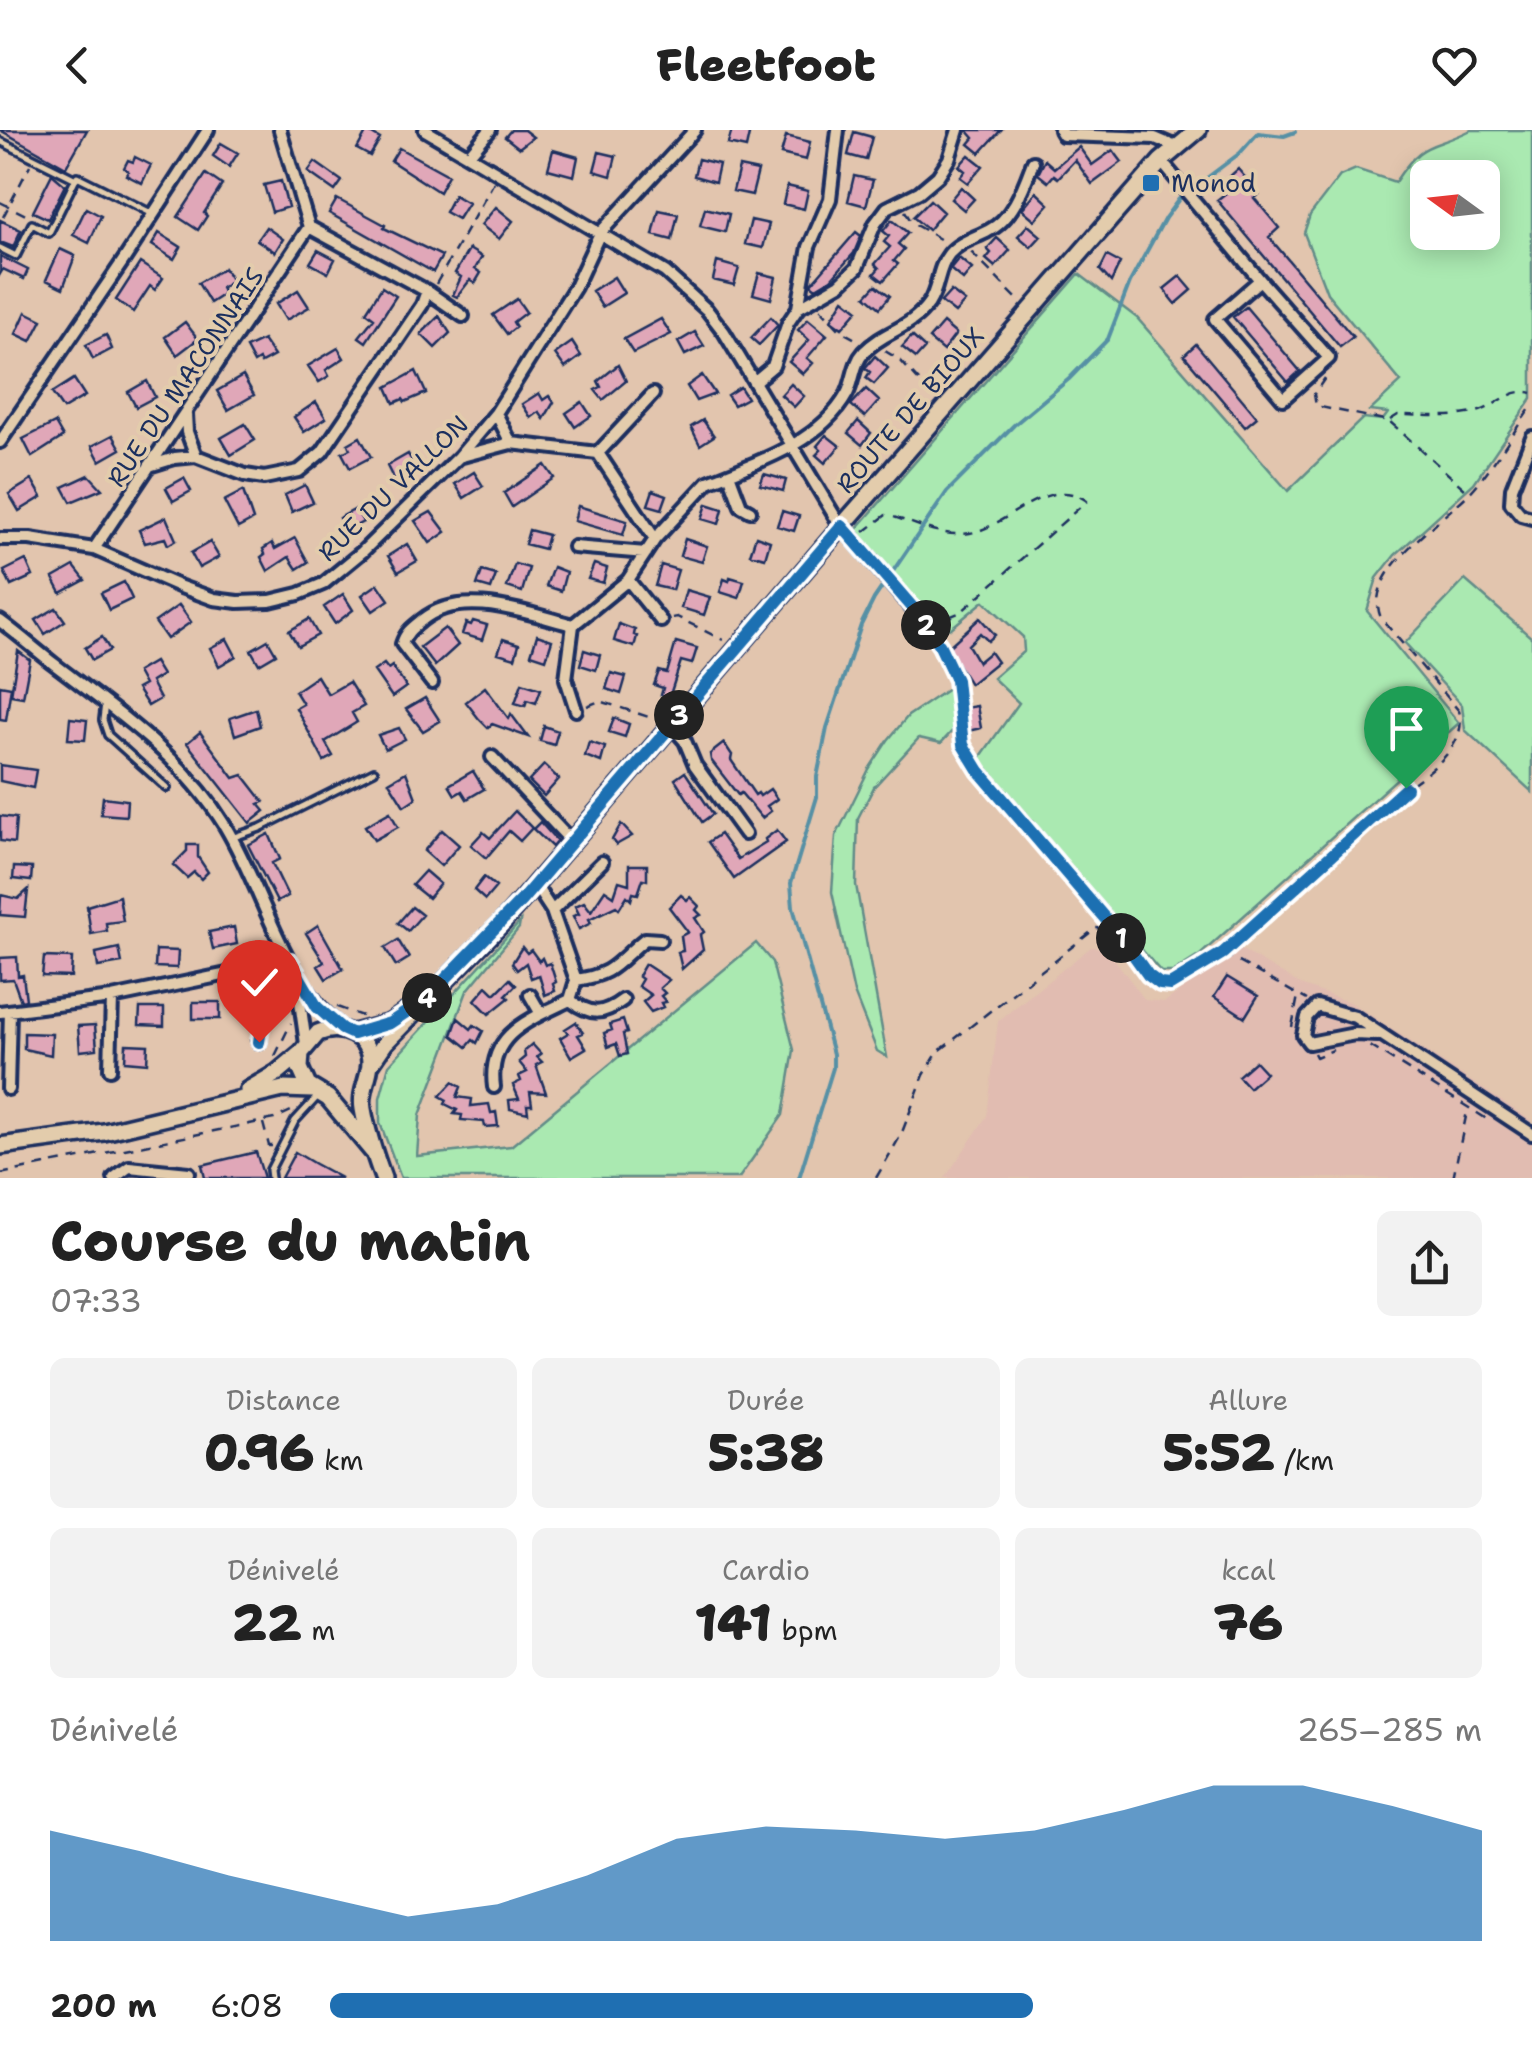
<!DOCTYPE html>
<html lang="fr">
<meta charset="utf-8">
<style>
:root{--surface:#fff;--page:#f2f2f2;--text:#222;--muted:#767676;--accent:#1f6fb2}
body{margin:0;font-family:"Shantell Sans",sans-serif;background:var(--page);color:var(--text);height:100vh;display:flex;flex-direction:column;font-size:38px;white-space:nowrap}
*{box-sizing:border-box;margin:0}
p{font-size:32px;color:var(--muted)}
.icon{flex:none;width:55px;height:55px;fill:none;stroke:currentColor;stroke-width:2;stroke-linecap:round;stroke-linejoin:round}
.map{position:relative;height:1048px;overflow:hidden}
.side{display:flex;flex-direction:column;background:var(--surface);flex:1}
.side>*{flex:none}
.needle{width:65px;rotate:285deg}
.fabs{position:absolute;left:1410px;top:30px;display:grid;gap:20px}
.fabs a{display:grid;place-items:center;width:90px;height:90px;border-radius:15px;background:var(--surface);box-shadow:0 5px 25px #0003;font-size:50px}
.pin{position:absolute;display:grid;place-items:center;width:85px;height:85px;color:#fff;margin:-102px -42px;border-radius:50% 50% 50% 0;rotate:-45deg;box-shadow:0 0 10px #0007}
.pin .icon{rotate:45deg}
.km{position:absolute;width:50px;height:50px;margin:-25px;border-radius:50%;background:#222;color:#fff;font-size:28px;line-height:50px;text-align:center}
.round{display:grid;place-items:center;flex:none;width:105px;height:105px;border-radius:15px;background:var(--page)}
.head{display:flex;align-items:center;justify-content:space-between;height:170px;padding:0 50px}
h1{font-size:55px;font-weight:800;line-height:75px}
.metrics{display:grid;grid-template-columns:repeat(3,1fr);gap:15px;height:170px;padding:10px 50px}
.metrics div{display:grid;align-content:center;border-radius:15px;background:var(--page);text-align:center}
.metrics b{font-size:50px;font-weight:800}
.metrics small{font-size:28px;font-weight:400}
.metrics p{font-size:28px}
.chart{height:280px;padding:20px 50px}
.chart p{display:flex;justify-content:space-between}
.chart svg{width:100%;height:180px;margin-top:10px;fill:var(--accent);opacity:.7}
ul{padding:0 50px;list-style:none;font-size:32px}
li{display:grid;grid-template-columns:160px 120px 1fr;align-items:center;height:75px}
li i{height:25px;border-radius:12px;background:var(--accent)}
header{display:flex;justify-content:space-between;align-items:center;height:130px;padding:0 50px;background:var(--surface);font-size:45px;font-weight:800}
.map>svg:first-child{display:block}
</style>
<header><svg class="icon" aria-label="back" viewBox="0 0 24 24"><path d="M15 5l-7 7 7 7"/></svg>Fleetfoot<svg class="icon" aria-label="heart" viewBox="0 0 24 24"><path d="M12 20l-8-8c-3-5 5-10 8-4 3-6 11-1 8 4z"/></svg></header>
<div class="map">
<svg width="1532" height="1048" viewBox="0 0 1532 1048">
<rect width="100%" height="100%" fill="#e2c5ae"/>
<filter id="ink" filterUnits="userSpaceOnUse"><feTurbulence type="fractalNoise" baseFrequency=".01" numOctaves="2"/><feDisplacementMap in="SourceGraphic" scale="20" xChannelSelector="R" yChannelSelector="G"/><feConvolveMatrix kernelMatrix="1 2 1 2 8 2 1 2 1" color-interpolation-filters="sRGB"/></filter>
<g filter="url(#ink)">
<!-- built -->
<path fill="#e1bcb1" d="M1091,817L1106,818L1145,870L1165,872L1237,817L1303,856L1352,873L1532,991V1048H945L987,986L998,891Z"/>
<!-- green -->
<path fill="#aae9b1" stroke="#628c88" stroke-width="2.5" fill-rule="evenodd" d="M1471,0H1532V268L1474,353L1395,425L1377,448L1367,481L1459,593L1200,825L1173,842H1161L979,629L1019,573L993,548L1024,521L1023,507L984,471L950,499C909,475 882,439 855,401L1079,144L1137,188L1288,361L1363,288L1383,290L1388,283L1370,281L1401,252L1327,163L1304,103L1310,85L1340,46L1356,39L1395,52C1424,8 1429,21 1471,0ZM1428,48H1482V102H1428Z
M1465,450L1532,508V662L1465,600L1462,575L1405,513Z
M954,555L955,598L941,613L919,608L874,657L858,688L856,755L887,927L877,921L854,863L832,762L836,706L869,639L888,610L908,586Z
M520,792L519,798L467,861L420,985L417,1026L511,1016L756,813L772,832L794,920L783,985L739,1048H401L380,993V968L389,935Z"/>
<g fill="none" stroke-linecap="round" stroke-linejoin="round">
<!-- stream -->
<path stroke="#5790a5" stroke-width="4" d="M799,1048L833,938V924L793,777L791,753L817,667V647L827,598L861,495L874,469L947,362L1014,295L1069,249L1108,209L1130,152L1165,88L1179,69L1240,23L1258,3L1284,6L1295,2"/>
</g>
<!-- building -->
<path fill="#e0a7b8" stroke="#1b2f5e" stroke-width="2.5" d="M0,0H87L66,37Z
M511,0H524L533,7L519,18L505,7Z
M732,0H750L746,18L728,14Z
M967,0H1001L980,23L969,14L974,8Z
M367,1L380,9L370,26L357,19Z
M854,2L872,7L866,30L848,25Z
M786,6L810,12L806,30L781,24Z
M221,13L238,23L229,37L213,26Z
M1079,17L1092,35L1113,20L1122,32L1092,54L1075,30L1058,48L1054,45L1048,52L1038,44L1045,30L1054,38Z
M399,18L448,45L439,62L391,31Z
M553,20L578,27L574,46L548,39Z
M599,22L616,26L611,46L594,41Z
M969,25L983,36L968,53L960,47L965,41L959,36Z
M135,27L151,35L142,53L126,45L128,41L124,38L128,30L133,32Z
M698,29L719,34L715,52L694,46Z
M315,32L342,51L335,61L308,42Z
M739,37L758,41L752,65L733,61Z
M1238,39L1259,64L1254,68L1279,98L1269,107L1353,207L1340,217L1217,70L1236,55L1229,47Z
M52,44L65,55L48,89L33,82Z
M206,44L222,55L204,83L207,86L198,100L178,87Z
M854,46L873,50L866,76L848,71Z
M281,51L288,77L272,82L264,55Z
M787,56L808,61L804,79L783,74Z
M961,57L974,69L964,80L951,69Z
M1036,62L1049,74L1035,90L1022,79Z
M454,65L468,73L458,89L445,82Z
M337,69L385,95L384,98L442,126L433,142L329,83Z
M930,70L943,82L928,100L913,87Z
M496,77L513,91L499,109L481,95Z
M86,78L101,86L89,113L73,105Z
M705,78L729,84L725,102L700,96Z
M659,80L678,84L672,110L653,105Z
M0,90L21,100L13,117L0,112Z
M751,90L769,94L763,118L745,114Z
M892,90L908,103L898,114L904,119L894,131L898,134L883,151L874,144L879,138L875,134L890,117L884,112L889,106L883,101Z
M1028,95L1041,106L1031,117L1018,106Z
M266,97L283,109L275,122L257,110Z
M856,102L861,106L854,123L831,149L816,158L811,154Z
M159,103L181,117L174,129L152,115Z
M997,108L1010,120L995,137L986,129L991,123L987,119Z
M60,119L75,126L63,158L46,150Z
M469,119L482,127L475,139L481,143L475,153L470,150L457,167L453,165L461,147L455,143Z
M318,120L335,129L328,143L310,133Z
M0,126L28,140L24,149L3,139L0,144Z
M1107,126L1120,133L1111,152L1100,140Z
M959,128L972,139L963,150L950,139Z
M717,132L739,138L734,155L713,150Z
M140,133L163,148L155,160L150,156L133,182L116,170Z
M224,138L232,151L221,158L224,164L210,173L198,153Z
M759,143L776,147L771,169L753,164Z
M1180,146L1192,160L1176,174L1164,159Z
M614,147L624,163L602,177L592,161Z
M876,155L890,166L880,178L866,166Z
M382,157L396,166L366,212L359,207L374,188L366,182Z
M298,160L309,177L286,190L276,174Z
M951,161L965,172L955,183L941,172Z
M517,169L526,182L513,192L516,197L507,204L493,185Z
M844,169L858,180L842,198L831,190Z
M1246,177L1300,241L1288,252L1233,187Z
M26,182L42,190L31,211L16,204Z
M439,186L450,203L435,218L421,204Z
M771,187L778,195L759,215L751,208Z
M661,189L671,204L633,223L624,209Z
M808,189L827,205L807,228L813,233L803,244L789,232L809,210L798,200Z
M185,192L198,209L177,225L165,207Z
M943,193L956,204L943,221L929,209Z
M695,202L704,216L685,225L678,212Z
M106,205L112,219L93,229L86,215Z
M912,206L925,218L916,228L902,217Z
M263,210L274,226L261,233L259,230L254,233L246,218Z
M572,212L581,226L565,238L555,224Z
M1196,214L1257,287L1245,297L1184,225Z
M338,218L344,228L326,240L329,246L319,252L308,236Z
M875,226L888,238L874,254L866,248L870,242L865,238Z
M618,235L626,251L603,270L595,260L601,257L598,251Z
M416,241L426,263L405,272L403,269L394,273L387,257Z
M702,245L715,264L696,271L687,256Z
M243,246L254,265L228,280L217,261Z
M74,249L85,266L63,279L52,263Z
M147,251L155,267L136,277L128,262Z
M791,254L804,266L794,277L781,265Z
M740,257L747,268L734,275L727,265Z
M866,259L879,271L865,287L851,275Z
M539,263L543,270L549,266L554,272L544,289L539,282L531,288L522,274Z
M316,272L326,288L304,302L294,287Z
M582,272L591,286L575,297L566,283Z
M703,290L714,306L700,315L691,297Z
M858,291L871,303L862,315L848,303Z
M55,293L63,307L32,327L23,309Z
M245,294L255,310L231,325L221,308Z
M113,305L121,319L100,331L92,316Z
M826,305L840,316L825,333L816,325L821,320L817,316Z
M360,307L371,327L350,338L342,323L350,319L348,314Z
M408,324L417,339L394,350L387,336Z
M545,335L554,348L512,377L504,363Z
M474,342L483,356L464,368L455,354Z
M764,344L786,350L783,361L760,355Z
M89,345L102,359L71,372L63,357Z
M184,348L191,361L173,371L166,358Z
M32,350L42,367L19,381L9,364Z
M305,355L313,372L292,382L285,365Z
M653,360L667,365L662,379L648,375Z
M243,361L253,390L238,398L224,371Z
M707,374L723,379L719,394L702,389Z
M578,376L627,391L623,405L574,391Z
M356,379L363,392L346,401L339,388Z
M782,381L799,386L794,401L777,396Z
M431,382L446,402L430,413L415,391Z
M166,387L176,410L168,415L165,408L145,413L139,400Z
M529,400L548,405L544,419L525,414Z
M756,406L770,411L765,428L750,424Z
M295,408L308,432L297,439L289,427L268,441L261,427L265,424L263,419L272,413L275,419Z
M685,409L707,416L702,432L680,426Z
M210,412L219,427L199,438L191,423Z
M407,414L417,431L398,442L388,426Z
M26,430L33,446L11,456L4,441Z
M515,434L529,438L522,462L507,457Z
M594,434L607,438L603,453L588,449Z
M661,435L678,440L672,460L655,456Z
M74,436L85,450L61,463L53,448Z
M553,437L566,442L561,461L546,456Z
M482,441L496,445L491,459L477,455Z
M730,447L744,451L739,468L720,462L724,449L729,451Z
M124,452L132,469L109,480L101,463Z
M378,454L389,470L373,481L362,465Z
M686,460L710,467L704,485L681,478Z
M343,464L353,480L335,494L324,477Z
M179,475L191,492L167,509L155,492Z
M56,478L65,491L45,504L36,490Z
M980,488L995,505L988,511L980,503L968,515L978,532L990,522L997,532L970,554L947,518Z
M309,489L318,505L298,516L289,501Z
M473,491L487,495L482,510L462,504L466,493L471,495Z
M619,494L635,500L634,505L637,506L634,517L614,511Z
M445,498L458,515L435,536L420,517Z
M537,505L552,510L546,529L531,524Z
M102,507L110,520L92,530L85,518Z
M227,509L236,526L219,536L210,518Z
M503,509L519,514L515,528L498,523Z
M268,510L276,524L259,534L251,520Z
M676,512L697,518L692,534L681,531L669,568L661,565L663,558L654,555L659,541L667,543Z
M584,520L600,525L596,540L580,535Z
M18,521L30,530L23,567L11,565Z
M154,532L162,545L151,552L160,569L148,576L137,559L144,555L137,542Z
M384,534L388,539L392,536L406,557L392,567L374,541Z
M611,543L626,547L621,564L606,559Z
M317,546L328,564L349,552L364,576L352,583L357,592L354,594L325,612L333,626L324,631L296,578L303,574L295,561Z
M522,553L541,559L536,573L527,570L525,576L515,573Z
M0,555L11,557L6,590L0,589Z
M485,557L509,589L511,584L528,607L492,594L488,598L479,589L466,572Z
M425,568L440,591L423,601L406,579Z
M977,576L981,598L968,601L965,578Z
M256,579L260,596L235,605L230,588Z
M70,588L87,590L85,610L68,609Z
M614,588L629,594L625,607L609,602Z
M544,596L558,601L554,615L540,611Z
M399,598L405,609L385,619L378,605Z
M200,602L234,648L243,645L264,672L259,674L265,681L250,693L187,613Z
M589,612L605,617L601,632L585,626Z
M724,613L732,625L731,630L755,665L758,663L760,666L770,659L777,669L767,676L771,681L762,688L741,663L738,665L711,630L710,624Z
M0,635L36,640L33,658L0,651Z
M544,635L559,649L544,666L529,651Z
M473,641L484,659L467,669L462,661L455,665L449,655Z
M406,642L416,668L404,676L389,652Z
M685,642L713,684L702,692L675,649Z
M103,667L127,670L126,686L101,684Z
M515,681L532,698L520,711L509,701L486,728L471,715L483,702L490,708Z
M390,682L398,697L374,710L365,696Z
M0,686L16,688L14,713L0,711Z
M540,692L557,711L552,717L533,699Z
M621,694L632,706L616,715L612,710Z
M442,700L459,715L441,736L424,721Z
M777,700L786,712L734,749L708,712L720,704L738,729L766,712L765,709Z
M269,704L280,729L272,733L288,766L277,772L248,715Z
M187,715H198V727L208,742L201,749L194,742L187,748L173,735L187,721Z
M629,735H647V750L643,749L638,764L633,763L631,770L627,766L619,779L616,776L589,789L591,793L579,799L573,786L579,784L575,776L584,772L591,781L605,760L614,766L619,751L629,754Z
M14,737L32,738L31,751L13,749Z
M425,741L440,754L428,768L412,755Z
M484,747L496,757L485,770L474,760Z
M28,760L25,787L0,785L1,765L18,769Z
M681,765L687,770L690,767L699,776L696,780L701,785L695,788L704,802L700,805L703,820L682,839L678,822L683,821L681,806L688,802L669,777Z
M119,766L123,791L106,793L107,801L91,804L87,776Z
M412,777L422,785L408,801L398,793Z
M318,795L343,839L326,849L318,836L324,832L306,803Z
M234,797L237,814L213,819L209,802Z
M398,810L409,828L396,836L385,818Z
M522,817L527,823L531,820L539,831L542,828L545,835L550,833L556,852L553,854L555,861L545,865L539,845L531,848L526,833L517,840L512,833Z
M119,818L122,833L98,837L96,823Z
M156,820L178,821L177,838L155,837Z
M17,827L18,846L23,845L26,870L21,871L13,849L0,850V828Z
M44,827L72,828L71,847L42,846Z
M645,834L669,850L660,858L665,863L661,866L666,872L661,873L663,877L651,882L643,872L651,865L638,856L642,849L638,846Z
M1227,847L1258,866L1245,887L1214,867Z
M510,849L516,855L506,865L509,868L489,884L475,870L487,856L495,864Z
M193,872H220V889H193Z
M140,878H164V896L139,895Z
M458,888L471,899L474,895L483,901L477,913L473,910L467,917L452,905Z
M623,890L627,903L623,904L627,924L620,926L616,914L608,917L604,903L612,900L610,894Z
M576,892L583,903L578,905L586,918L571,927L560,908L568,903L565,899Z
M95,895L97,919L80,921L78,896Z
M24,903L52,904L51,925L24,919Z
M126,914L148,915L147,933L125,931Z
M532,914L541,924L537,927L542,932L536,935L546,963L530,962L532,975H527L528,983L510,979L509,970L519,969L513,955L521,951L519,946L527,942L519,932L525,927L524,921Z
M1255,931L1266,943L1249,958L1238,946Z
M453,952L461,957L457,967L472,969L471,976L489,974L491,983L496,982L498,996L485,997L484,992L461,990L462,985L454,984L457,980L445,974L447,970L440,966Z
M256,1022L264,1048H205L202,1035Z
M295,1022L315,1034L341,1048H281Z"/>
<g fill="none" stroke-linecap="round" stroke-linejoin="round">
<!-- lane casing -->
<g stroke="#1b2f5e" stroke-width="12">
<path id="lane" d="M0,11L76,49
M0,118L16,126L32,94L49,103L77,46L151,83
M105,573L103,590L108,605L167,658
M234,707L260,698L374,641
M271,1048L270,1040L295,991L318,966"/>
</g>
<!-- street casing -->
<g stroke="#1b2f5e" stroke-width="18">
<path id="street" d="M280,0L309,97L427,161L463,186
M425,0L665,142L707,180L724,202L837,390L930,500
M1060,0L1063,5L1155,8L1176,17
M469,25L490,0
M1161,31L1260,150L1215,189L1283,269L1329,228L1260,150
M798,178L809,117L830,69L838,0
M755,251L773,236L788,193L798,178L840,154L857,138L875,94L887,78L919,62L938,46L949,29L958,0
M496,283L511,313
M186,284L187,302L196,326
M1532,307L1512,358L1511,373L1521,385L1532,388
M0,312L125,128L208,0
M598,323L655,409
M462,326L511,313L598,323L653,264
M149,336L175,328L196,326L245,345L264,348L299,341L322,322L422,175L427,161
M729,344L741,376L750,381
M0,409H30L94,419L181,457L214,469L238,472L270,471L299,464L323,454L362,422L459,327L496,283L575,157L600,103L695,0
M574,417L646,423
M94,419L309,97
M628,450L661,491
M0,491C19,505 36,520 54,534C117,582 183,627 225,696C265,763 281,846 342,899
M432,553L402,514C406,502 412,498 422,490C462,457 529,484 573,495
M576,580L566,549L573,495L628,450L655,409L708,352C756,333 820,313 847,264C854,251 853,234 864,222C885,200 910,200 929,173C939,158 937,139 949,124C959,112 975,108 988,101C1013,89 1024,56 1033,32
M671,595L685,611L695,635L745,704
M492,627L572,712
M535,755L552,781
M245,842L262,892L259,912
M297,850L306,914
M576,850L552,781L602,732
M530,865L541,884
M570,870C591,886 603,885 623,870
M0,882L112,868L290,831
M1378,905L1355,904L1309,913L1303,905L1307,887L1317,876L1355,887L1532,1004
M110,939L112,868
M494,957C487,904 529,890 570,870L576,850C616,844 616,832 645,809L660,810
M8,959L10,881
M114,1048L129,1037L189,1043"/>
</g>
<!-- secondary casing -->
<g stroke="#1b2f5e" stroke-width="22">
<path id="secondary" d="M353,903L390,893L406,882
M370,935L385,913L502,793L842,396L1161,31L1198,0
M248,960L277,943L301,923
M0,1016L104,1002L283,959L313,960
M373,1022L328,968L308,956L300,938L301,923L318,903C340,894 370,904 370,933C369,949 360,962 363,979C367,1003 375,1026 383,1048"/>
</g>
<!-- path -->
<path stroke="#1b2f5e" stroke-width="2.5" stroke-dasharray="10 8" stroke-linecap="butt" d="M0,72L30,87
M905,81L912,93L945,112
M3,87L30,35
M971,122L1021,173
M436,154L494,52
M820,178L841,201L859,211
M885,221L900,230L936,270
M1325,248L1314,264L1316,276L1389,291L1467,361
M1390,290L1398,285C1425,285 1454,289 1480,281C1498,275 1512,257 1532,263
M864,402L886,385C915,392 939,408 970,403C1007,397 1049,343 1087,371L961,482L946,488L929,482
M672,488L677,487L723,510
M935,508L957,549L963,615L979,641L1110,798
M587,576L600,571L655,589
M1223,823L1307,870
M279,846L286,867
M337,877L362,886
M1292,897L1298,866
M1370,916L1490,991
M1314,923L1316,927L1333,920
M275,926L291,893
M263,993L269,1016H272
M0,1044L274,989L291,981
M876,1048L901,1005L924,945L938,922L1096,798L1111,799C1131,815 1141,852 1170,855L1223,823L1406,658C1431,641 1469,614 1459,581L1381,488C1360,438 1453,387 1479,352C1498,328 1514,301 1532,276
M1453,1048L1468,977"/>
<!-- lane -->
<use href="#lane" stroke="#e3ccac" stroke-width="5"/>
<!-- street -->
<use href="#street" stroke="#e3ccac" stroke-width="10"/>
<!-- secondary -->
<use href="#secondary" stroke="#e3ccac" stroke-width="15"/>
</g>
</g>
<g fill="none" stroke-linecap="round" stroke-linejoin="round" filter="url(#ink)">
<!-- route casing -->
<g stroke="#fff" stroke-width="20">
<path id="route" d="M259,912L262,892L245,842L290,831L317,877L342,899L353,904L390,893L426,869L521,771L842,396L913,478L940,516L956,550L963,615L979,641L1120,806L1148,845L1160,854L1170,855L1223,823L1406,658"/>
</g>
<!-- route -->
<use href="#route" stroke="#1f6fb2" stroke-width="12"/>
</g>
<!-- markers -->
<rect fill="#1f6fb2" stroke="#e3ccac" stroke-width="4" x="1141" y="43" width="20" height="20" rx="5"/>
<g text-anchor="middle" stroke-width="8" stroke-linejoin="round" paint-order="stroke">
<!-- poi labels -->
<g font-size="25" fill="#1b2f5e" stroke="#e3ccac" text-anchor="start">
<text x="1171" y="62">Monod</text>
</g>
<!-- street labels -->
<g font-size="25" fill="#1b2f5e" stroke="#e3ccac">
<text transform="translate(185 247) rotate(-56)" y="9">RUE DU MACONNAIS</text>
<text transform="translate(910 280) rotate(-49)" y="9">ROUTE DE BIOUX</text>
<text transform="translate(393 358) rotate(-44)" y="9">RUE DU VALLON</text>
</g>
</g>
</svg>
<div class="fabs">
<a><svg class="needle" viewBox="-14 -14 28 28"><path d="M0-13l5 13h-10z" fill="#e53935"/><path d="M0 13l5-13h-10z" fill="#767676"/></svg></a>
</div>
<div class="pin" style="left:1406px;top:658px;background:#1e9e55"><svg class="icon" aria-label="arrive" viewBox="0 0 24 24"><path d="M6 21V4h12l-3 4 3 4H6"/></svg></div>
<div class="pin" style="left:259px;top:912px;background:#d93025"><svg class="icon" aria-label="check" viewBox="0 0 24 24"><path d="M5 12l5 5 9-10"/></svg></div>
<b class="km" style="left:1121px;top:808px">1</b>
<b class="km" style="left:926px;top:495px">2</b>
<b class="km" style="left:679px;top:585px">3</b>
<b class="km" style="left:427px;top:868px">4</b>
</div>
<section class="side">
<div class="head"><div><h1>Course du matin</h1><p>07:33</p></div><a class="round"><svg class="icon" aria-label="share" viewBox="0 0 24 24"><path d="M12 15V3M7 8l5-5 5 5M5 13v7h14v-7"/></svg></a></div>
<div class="metrics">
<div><p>Distance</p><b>0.96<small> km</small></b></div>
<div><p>Durée</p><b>5:38</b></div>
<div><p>Allure</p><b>5:52<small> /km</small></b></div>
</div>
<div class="metrics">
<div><p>Dénivelé</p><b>22<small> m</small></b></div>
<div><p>Cardio</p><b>141<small> bpm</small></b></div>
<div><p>kcal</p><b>76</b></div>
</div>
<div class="chart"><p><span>Dénivelé</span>265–285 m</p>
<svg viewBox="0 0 160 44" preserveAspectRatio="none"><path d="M0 44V17L10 22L20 28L30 33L40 38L50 35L60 28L70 19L80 16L90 17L100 19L110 17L120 12L130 6L140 6L150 11L160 17V44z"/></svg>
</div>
<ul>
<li><b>200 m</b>6:08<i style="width:61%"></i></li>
</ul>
</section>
